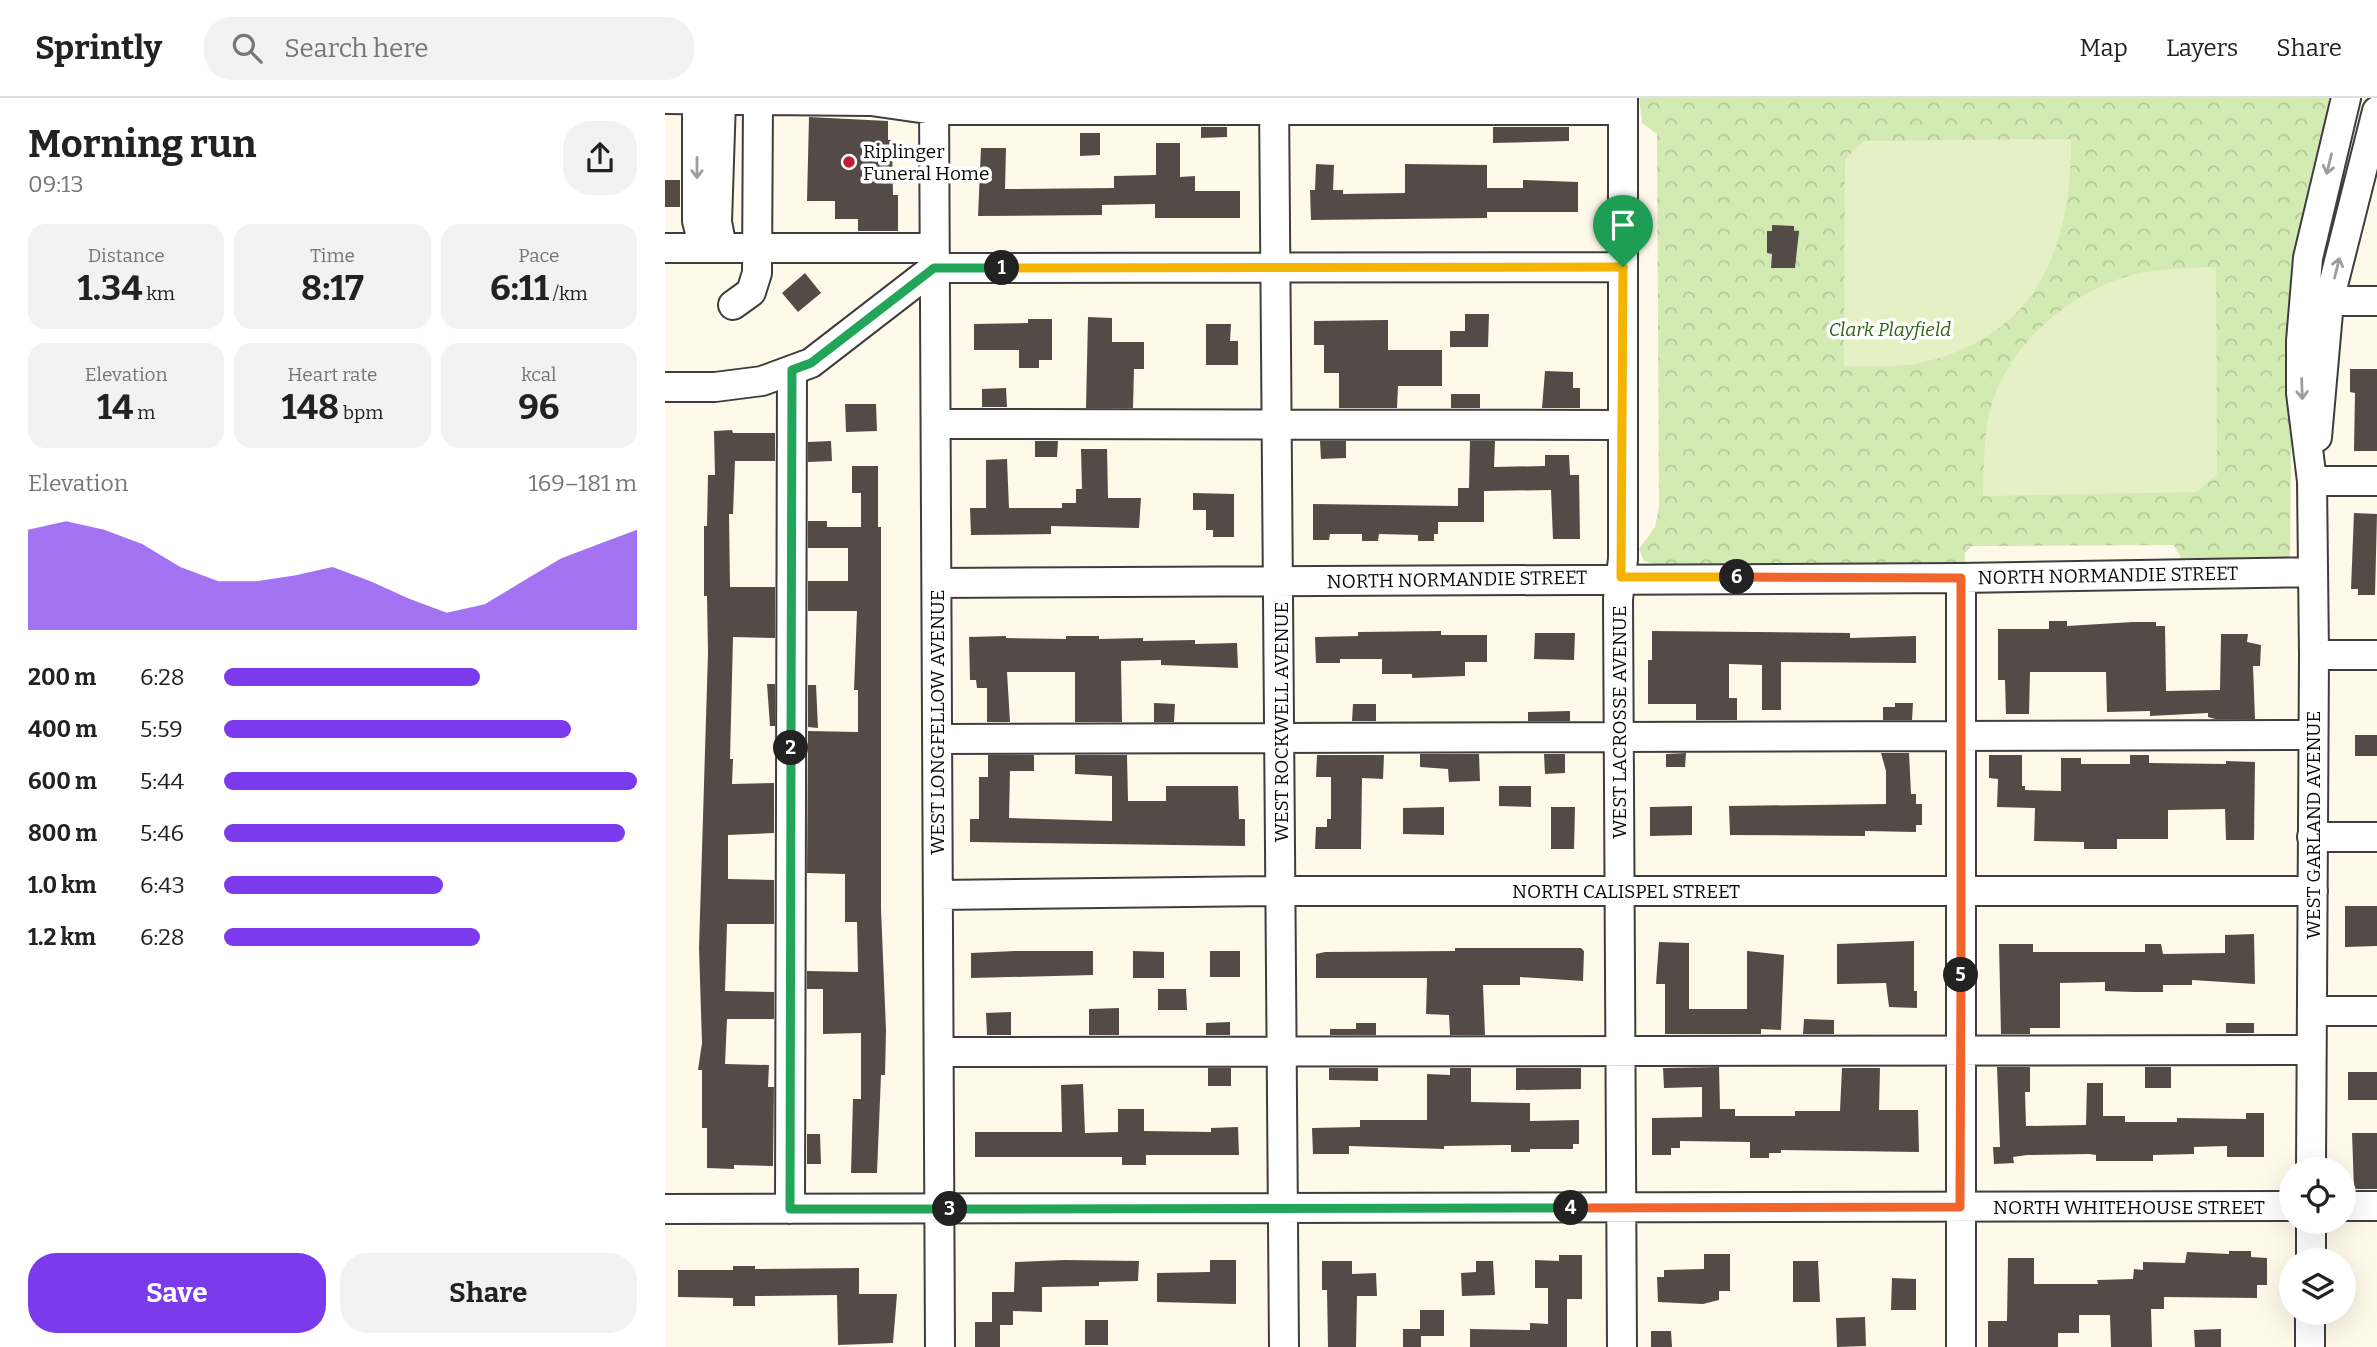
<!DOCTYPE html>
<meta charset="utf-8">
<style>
:root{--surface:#fff;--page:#f2f2f2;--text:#222;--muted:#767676;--line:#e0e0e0;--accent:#7c3aed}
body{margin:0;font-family:Bitter,serif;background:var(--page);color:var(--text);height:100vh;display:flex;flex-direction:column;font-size:26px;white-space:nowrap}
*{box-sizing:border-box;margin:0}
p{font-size:23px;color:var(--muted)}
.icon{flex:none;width:38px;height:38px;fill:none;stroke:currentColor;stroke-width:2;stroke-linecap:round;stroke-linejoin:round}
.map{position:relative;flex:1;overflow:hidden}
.drawer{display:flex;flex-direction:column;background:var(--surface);width:665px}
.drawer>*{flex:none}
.fabs{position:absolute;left:1614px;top:1059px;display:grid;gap:14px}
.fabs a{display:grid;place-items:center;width:77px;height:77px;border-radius:50%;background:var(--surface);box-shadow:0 7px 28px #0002;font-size:35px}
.pin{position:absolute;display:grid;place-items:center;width:60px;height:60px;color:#fff;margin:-72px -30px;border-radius:50% 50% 50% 0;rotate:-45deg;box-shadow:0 0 7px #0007}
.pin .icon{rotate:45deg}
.km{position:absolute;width:35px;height:35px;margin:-18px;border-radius:50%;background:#222;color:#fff;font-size:19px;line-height:35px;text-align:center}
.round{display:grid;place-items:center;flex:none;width:74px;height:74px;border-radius:28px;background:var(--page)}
.headline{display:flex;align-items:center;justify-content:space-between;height:119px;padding:0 28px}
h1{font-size:38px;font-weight:700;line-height:52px}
.metrics{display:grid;grid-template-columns:repeat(3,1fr);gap:10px;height:119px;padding:7px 28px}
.metrics div{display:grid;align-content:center;border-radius:18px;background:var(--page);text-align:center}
.metrics b{font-size:35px;font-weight:700}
.metrics small{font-size:19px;font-weight:400}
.metrics p{font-size:19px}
.chart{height:196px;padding:14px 28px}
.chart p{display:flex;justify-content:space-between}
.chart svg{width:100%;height:126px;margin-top:7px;fill:var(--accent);opacity:.7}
.action{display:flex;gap:14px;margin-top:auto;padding:14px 28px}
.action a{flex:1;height:80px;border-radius:28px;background:var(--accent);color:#fff;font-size:28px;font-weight:700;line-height:80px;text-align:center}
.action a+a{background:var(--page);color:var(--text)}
ul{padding:0 28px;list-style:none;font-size:23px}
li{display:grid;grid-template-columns:112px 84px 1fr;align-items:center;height:52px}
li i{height:18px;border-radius:9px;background:var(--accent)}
header{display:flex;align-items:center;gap:42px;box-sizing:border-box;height:98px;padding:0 35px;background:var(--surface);border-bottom:2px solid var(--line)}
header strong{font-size:33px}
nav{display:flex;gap:38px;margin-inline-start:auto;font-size:24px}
.search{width:490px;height:63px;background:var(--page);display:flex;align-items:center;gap:18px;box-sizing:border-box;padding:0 24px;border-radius:28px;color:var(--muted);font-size:26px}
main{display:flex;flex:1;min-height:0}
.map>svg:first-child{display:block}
</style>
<header>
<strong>Sprintly</strong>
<div class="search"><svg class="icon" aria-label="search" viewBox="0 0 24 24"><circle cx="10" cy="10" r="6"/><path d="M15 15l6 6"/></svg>Search here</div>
<nav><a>Map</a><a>Layers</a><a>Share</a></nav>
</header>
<main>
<section class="drawer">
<div class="headline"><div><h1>Morning run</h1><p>09:13</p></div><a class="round"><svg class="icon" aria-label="share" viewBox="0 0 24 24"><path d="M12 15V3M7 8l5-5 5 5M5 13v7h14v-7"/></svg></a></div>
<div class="metrics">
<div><p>Distance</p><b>1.34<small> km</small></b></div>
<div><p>Time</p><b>8:17</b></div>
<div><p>Pace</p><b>6:11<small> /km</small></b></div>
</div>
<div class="metrics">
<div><p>Elevation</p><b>14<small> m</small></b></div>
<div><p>Heart rate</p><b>148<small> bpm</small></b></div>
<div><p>kcal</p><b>96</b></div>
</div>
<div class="chart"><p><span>Elevation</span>169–181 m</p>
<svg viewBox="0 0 160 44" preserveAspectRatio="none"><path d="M0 44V9L10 6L20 9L30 14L40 22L50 27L60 27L70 25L80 22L90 27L100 33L110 38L120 35L130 27L140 19L150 14L160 9V44z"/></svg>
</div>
<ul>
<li><b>200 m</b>6:28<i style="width:62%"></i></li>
<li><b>400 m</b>5:59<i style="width:84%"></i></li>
<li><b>600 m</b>5:44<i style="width:100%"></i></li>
<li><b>800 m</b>5:46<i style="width:97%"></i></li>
<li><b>1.0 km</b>6:43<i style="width:53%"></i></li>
<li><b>1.2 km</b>6:28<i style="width:62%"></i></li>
</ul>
<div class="action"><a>Save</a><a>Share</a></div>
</section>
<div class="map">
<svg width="1712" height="1249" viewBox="0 0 1712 1249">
<defs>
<pattern id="park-crowns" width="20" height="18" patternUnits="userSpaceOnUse" patternTransform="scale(1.75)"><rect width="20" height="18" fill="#d4eab3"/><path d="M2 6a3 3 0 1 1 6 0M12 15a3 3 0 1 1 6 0" fill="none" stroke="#b5c799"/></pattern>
</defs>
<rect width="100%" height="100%" fill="#fff9ea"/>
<!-- park -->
<path fill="url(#park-crowns)" d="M974,0H1670L1627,242L1625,460L1619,465L1519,466L1509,447L1307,448L1300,455V469L995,468L979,463L974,451L990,429L994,410L992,36L977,25Z"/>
<!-- pitch -->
<path fill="#e5f1c5" d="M1406,41C1407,148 1373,237 1259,264C1234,270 1205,268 1179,268L1180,61L1199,43Z
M1551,169L1552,376L1532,394L1318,398C1319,367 1318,332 1328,302C1349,243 1402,198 1460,179C1490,170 1521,170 1551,169Z"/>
<!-- building -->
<path fill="#544b47" d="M144,19L223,23V42H227L228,97H233V133H193V121H170V103H142Z
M536,29H562V39L536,40Z
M828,29H904V43L828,45Z
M415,35H435V57L415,58Z
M491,45H515V79L530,78V93H575V120H490V106L437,107V117L313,118L316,50H341L340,91L449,90V78L491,77Z
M651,66L669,67L668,92H678V96L740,95V66L822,67V90H858V82L913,84V114H822V120L646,122L645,92H650Z
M0,82H15V109H0Z
M1107,127L1129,128V133H1134L1130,170H1106L1107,156L1102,155V133H1107Z
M140,175L156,195L133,214L117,195Z
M800,216H824L823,249H785V233H800Z
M423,219L447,220V244H479V271H469L468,310H421Z
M363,221H387V262H374V270H354V252H309V226L363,225Z
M723,222V252H777V288H733L732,310H674V275H659V247H649V223Z
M541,226H566L565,243H573V267H541Z
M1685,271H1712V353H1689L1690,295L1685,294Z
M880,273L908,274V290H915V310H877Z
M341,290L342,309H317V291Z
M786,296H815V310H786Z
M180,306H211L212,333L181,334Z
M67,332L68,335H110V363H70L68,416H64L65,489H110V540L68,539L65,661H68L67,686L109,685V735L63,737V781L109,782V826H62L60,893L109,894V921H62L60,966L104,967L103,989H109L108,1068L69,1067V1071L42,1070V1030H37V972H33L37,945L34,850L43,555L42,498H39V428H42L43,377H50L49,333Z
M166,343L167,363L143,364V344Z
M370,343H393L392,359H370Z
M655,343H681V360L656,361Z
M805,343H830L829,369L880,368V357H904L905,377H914L915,441H888L886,392L819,393V424H773V436H769V443H753V437L714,436L713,443H697V436H665L664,442H648V406L793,408V390H804Z
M416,351H442L443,400H476L474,430L386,428V436L306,437L305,410H321V362L342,361L344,410H397V405H411V391H417Z
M187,368H213V429H216V811L221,932L220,977H216L212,1075H186L188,1001H196V935L158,936V891H142V873L193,874L192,824H180V776L142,775L143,633L193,634V592H189L192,513H143V483H183V450H143V423H162V429H196V395H187Z
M528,395L569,396V439H548V432H541V412H528Z
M1689,415L1712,416L1710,497H1693V491H1686Z
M1384,523H1402V528L1468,524H1491V528H1500L1501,593L1555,592L1556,536H1583L1582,544L1596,547L1595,568H1588L1590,621H1550L1543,619V615L1485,618V613L1442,614L1441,574H1365L1364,616H1341L1340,582H1333V531H1384Z
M776,533V537H822V564H800V578L747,580V576H717V561H675V565H651L650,539L693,538V534Z
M987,533L1185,535V540L1251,538V565L1116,564V612H1097V567L1064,566V600H1072V622H1031V606H983V562H987Z
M870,535H910L909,562L869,561Z
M341,538V540L401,541V538H434V541L478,540V543L530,542V546L572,545L573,570L496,567V562L456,563L457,624H410V574H342L345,624H322V590H312L311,582H305L304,539Z
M102,586H110V628H105Z
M143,587H151L153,630L143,629Z
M489,605L510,606L509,624H489Z
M1230,605H1248L1247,622H1218V609H1230Z
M688,606H711V623H687Z
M905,613V623H863V614Z
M1690,637H1712V658H1690Z
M1021,655L1020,669H1001V656Z
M1216,655H1244L1246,696H1251V706H1257V727H1251V734L1200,733V738L1065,737L1064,708L1221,706V673Z
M755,656H814L815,683L784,684L783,671L755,669Z
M879,656H900V675L880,676Z
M323,657H369V673H345L344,720L447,723V678L410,676V657H462L463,703H501V688H573L574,721H580V748L305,744V721H314V679H323Z
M652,657H719L718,681L697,680L696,751H650L651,729H662V721H666V679H651Z
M1324,657H1357V688H1360V692L1396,693V660H1416V666H1465V657H1484V665L1561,666V663L1590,664L1589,742H1561L1560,711L1503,712V741H1452V751H1419V744L1369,743L1370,710L1332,709L1333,681L1324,680Z
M834,688H866V709L834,708Z
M1027,708V737L985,738V709Z
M779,709V737L738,736V710Z
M886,709H910L909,751H886Z
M1680,808H1712V848L1680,849Z
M1589,836L1590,886L1527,882V887H1498V894H1470L1440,893V884L1395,885V930H1365V936H1336L1334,846H1368V854H1480V846H1496L1498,856L1560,855V837Z
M1249,843V893H1252V910L1224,909L1221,885L1172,886V846Z
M994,844L1024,845V911H1082V853L1119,857L1116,932L1096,931V936H1000V886H991Z
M790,850H916L919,853L918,883L855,879V887H818L820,937H785L784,917L761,916L762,880H651V856L660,854L790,853Z
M350,853H428V877L306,880V855Z
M468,853L499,854V880H468Z
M545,853H575V879H545Z
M493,891H521L522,912H493Z
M454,910V937H424V911Z
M346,914V937H322L321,915Z
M1139,921L1169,922V936H1138Z
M565,924V937H541V925Z
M691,925H711V937H665V931H691Z
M1561,925H1589V935H1561Z
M1054,969L1055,1011H1070V1018H1130V1013H1175L1177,970H1215L1214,1012H1253L1254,1054L1116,1052V1055H1104V1060H1085V1044L1015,1043V1050H1006V1057H987V1020L1037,1019V989L999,990L998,970Z
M1332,969H1365V994H1360L1361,1028L1421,1027L1422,985H1438V1018H1460V1024H1512V1020L1581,1021V1015H1599V1059H1562V1048L1529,1049V1056L1488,1057V1063H1431V1057L1424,1056L1362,1057L1348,1059L1349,1065L1329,1066L1328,1049H1335Z
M1480,969H1506V990H1480Z
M543,970H566V988H543Z
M664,970H713V983L664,982Z
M785,970H806V1004L865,1005V1023L914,1022V1046H908V1051H865V1054H846V1047H840L779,1048V1051L684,1048V1056H648L647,1030L695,1029V1022H762V976L785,977Z
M851,970H916V991L851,992Z
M1683,974H1712V1002H1683Z
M418,986L420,1035L453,1034V1011H479V1033L546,1034V1030L573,1029L574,1057H481V1067H457V1059H310V1034H397L396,987Z
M1687,1035H1712V1091H1689Z
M142,1036H155L156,1066H142Z
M1564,1153H1586V1159L1602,1160V1187H1592V1200L1499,1199V1211H1486L1487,1249H1446L1445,1217H1414V1235H1393V1249H1323V1223H1342L1343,1160H1369V1186H1433L1432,1182L1468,1181L1469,1171L1478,1172V1164L1520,1165L1522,1154L1564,1156Z
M1039,1156H1065V1193H1054V1202L1038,1206L993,1204L992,1179H999V1172L1039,1171Z
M894,1157H917V1201H902V1249H805V1231L865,1232V1225L883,1226V1190H870V1162L894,1163Z
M400,1162L474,1163L473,1183L434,1184V1188L377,1189V1214L348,1213V1227H335V1249H310V1224H327V1194H349L350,1164Z
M545,1162H571V1206L492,1204V1175L545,1174Z
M657,1163H687V1176L711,1175L712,1198H692L691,1249H663L662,1192H657Z
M811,1163H828L830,1197L797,1198L796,1175L811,1174Z
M1128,1163H1153L1155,1204H1128Z
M68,1168H90V1171L194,1170V1196H232L228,1245L173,1247L172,1197L90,1198V1208H68V1200L13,1199V1172H68Z
M1227,1180L1251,1181V1212H1226Z
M755,1212H779V1238H756V1249H738V1231H755Z
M1200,1219L1201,1248L1172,1249L1171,1220Z
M420,1222H443V1247H420Z
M1556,1231V1249H1530L1529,1232Z
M986,1233H1006L1007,1249H986Z"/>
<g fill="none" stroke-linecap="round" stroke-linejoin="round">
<!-- minor casing -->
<g stroke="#3e3e3e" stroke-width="32">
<path id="minor" d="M32,0V123L39,150
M269,0L275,1249
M609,0L619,1249
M0,1L206,3L269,12H958
M56,2L52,124L57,150
M0,150H269
M1648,203H1712
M68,207L86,194L92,175L93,2
M0,289H50L97,283L146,265L269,170L958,169
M272,326L958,327
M1652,339L1664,203L1712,13
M1647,383H1712
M1296,480V1249
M272,485L1296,480L1648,474
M1649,557H1712
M273,641L1648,637
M1647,739H1712
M273,797L617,793H1648
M1647,913H1712
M274,954L1646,952
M1646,1071L1649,557L1647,383L1636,295V243L1643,160L1681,0
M1678,1108H1712
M0,1111L1626,1108
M125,1111L127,272
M1646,1162V1124
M957,1249L953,501L958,461V0
M1645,1249V1214"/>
</g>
<!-- minor -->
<use href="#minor" stroke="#fff" stroke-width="28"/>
</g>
<!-- one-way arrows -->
<defs><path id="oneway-shaft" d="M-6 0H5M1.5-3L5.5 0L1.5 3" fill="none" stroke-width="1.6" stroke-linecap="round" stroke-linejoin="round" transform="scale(1.75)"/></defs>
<g stroke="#9d9d9d">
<use href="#oneway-shaft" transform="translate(1664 66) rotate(104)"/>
<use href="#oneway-shaft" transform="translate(32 70) rotate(90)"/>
<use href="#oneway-shaft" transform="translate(1672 170) rotate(-76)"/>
<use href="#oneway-shaft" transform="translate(1637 291) rotate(88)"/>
</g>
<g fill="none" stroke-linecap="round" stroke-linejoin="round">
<!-- split-1 casing -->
<g stroke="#fff" stroke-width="14">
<path id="split-1" d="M337,170L958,169"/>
</g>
<!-- split-2 casing -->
<g stroke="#fff" stroke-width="14">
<path id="split-2" d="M126,650L127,272L146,265L269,170H337"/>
</g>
<!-- split-3 casing -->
<g stroke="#fff" stroke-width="14">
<path id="split-3" d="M126,650L125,1111H285"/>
</g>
<!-- split-4 casing -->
<g stroke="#fff" stroke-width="14">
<path id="split-4" d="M285,1111L906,1110"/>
</g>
<!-- split-5 casing -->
<g stroke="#fff" stroke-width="14">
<path id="split-5" d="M906,1110L1295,1109L1296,877"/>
</g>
<!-- split-6 casing -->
<g stroke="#fff" stroke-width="14">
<path id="split-6" d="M1072,479L1296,480V877"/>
</g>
<!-- split-7 casing -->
<g stroke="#fff" stroke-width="14">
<path id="split-7" d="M958,169L956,479H1072"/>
</g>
<!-- split-1 -->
<use href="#split-1" stroke="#f5b400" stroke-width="9"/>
<!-- split-2 -->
<use href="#split-2" stroke="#22a559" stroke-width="9"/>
<!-- split-3 -->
<use href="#split-3" stroke="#22a559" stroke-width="9"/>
<!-- split-4 -->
<use href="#split-4" stroke="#22a559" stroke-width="9"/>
<!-- split-5 -->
<use href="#split-5" stroke="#f0652b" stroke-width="9"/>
<!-- split-6 -->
<use href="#split-6" stroke="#f0652b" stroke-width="9"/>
<!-- split-7 -->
<use href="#split-7" stroke="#f5b400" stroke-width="9"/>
</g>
<!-- markers -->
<circle fill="#bf1f33" stroke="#fff" stroke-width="2.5" cx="184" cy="64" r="7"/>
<g text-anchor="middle" stroke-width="7" stroke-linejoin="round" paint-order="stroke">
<!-- poi labels -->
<g font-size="19" fill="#0b0b0b" stroke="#fff" text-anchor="start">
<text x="198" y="60">Riplinger<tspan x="198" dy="22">Funeral Home</tspan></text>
</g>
<!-- park labels -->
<g font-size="19" font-style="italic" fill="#2f641a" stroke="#fff">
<text x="1225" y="238">Clark Playfield</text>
</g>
<!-- street labels -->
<g font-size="19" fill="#0b0b0b" stroke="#fff">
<text transform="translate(1443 477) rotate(-1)" y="7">NORTH NORMANDIE STREET</text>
<text transform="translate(792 481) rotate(-1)" y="7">NORTH NORMANDIE STREET</text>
<text transform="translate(272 624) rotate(-90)" y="7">WEST LONGFELLOW AVENUE</text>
<text transform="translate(616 624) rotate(-90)" y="7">WEST ROCKWELL AVENUE</text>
<text transform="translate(954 624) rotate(-90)" y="7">WEST LACROSSE AVENUE</text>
<text transform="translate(1648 727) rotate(-90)" y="7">WEST GARLAND AVENUE</text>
<text x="961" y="800">NORTH CALISPEL STREET</text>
<text x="1464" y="1116">NORTH WHITEHOUSE STREET</text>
</g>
</g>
</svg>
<div class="fabs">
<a><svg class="icon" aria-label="locate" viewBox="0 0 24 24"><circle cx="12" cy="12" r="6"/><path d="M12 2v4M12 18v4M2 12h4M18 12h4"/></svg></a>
<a><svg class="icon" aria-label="layers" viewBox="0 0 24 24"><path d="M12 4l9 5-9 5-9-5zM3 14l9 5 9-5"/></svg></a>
</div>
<div class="pin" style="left:958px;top:169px;background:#1e9e55"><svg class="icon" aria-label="arrive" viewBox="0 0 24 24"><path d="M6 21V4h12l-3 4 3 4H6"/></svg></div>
<b class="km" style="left:337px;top:170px">1</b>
<b class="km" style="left:126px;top:650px">2</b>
<b class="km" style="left:285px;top:1111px">3</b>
<b class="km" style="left:906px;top:1110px">4</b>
<b class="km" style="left:1296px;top:877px">5</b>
<b class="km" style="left:1072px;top:479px">6</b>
</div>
</main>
